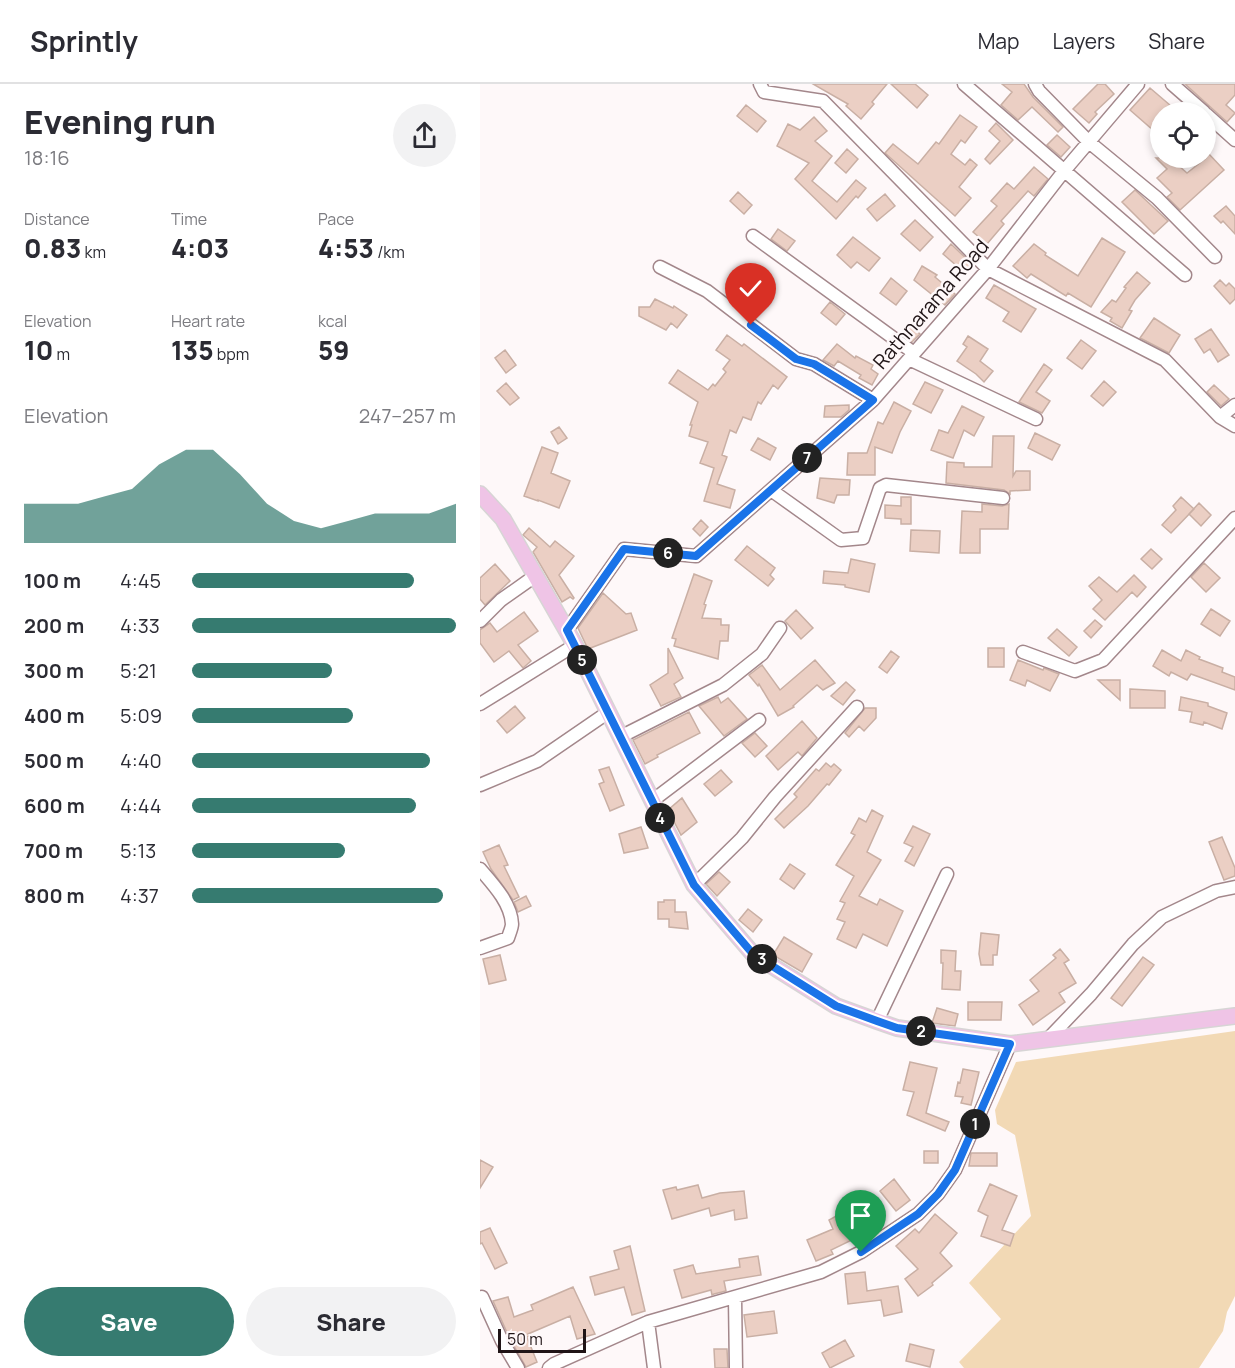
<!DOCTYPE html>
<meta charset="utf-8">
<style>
:root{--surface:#fff;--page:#f2f2f3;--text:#2b2b33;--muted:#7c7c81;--line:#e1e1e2;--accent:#367b70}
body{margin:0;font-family:Manrope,sans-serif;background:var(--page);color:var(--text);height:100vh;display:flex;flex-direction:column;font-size:22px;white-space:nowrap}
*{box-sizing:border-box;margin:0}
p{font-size:20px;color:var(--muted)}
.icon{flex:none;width:33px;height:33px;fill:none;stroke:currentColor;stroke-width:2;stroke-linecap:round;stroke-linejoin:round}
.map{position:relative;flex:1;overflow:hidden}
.drawer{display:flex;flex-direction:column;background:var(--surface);width:480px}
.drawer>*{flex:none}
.controls{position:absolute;left:670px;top:18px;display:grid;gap:12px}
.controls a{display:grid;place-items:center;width:66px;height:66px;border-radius:50%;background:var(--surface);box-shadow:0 3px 9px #0003;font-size:30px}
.scale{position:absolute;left:18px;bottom:15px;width:88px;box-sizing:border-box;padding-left:6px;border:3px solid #201517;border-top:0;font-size:16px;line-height:21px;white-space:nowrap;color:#201517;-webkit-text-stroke:4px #fef8f9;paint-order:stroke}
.pin{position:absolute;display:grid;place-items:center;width:51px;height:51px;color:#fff;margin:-62px -26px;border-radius:50% 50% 50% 0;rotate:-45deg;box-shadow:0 0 6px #0007}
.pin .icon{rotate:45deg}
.km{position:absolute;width:30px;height:30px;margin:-15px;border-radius:50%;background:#222;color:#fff;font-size:16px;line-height:30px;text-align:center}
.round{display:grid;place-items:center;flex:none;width:63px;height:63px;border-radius:32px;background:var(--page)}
.head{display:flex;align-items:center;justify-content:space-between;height:102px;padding:0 24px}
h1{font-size:33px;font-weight:800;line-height:45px}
.stats{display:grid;grid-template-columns:repeat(3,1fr);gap:9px;height:102px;padding:6px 24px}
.stats div{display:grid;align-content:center}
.stats b{font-size:26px;font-weight:800}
.stats small{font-size:16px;font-weight:400}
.stats p{font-size:16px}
.chart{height:168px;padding:12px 24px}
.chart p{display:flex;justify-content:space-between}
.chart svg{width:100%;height:108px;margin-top:6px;fill:var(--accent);opacity:.7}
.primary-button{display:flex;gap:12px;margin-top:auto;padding:12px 24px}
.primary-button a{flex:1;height:69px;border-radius:36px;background:var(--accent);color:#fff;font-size:24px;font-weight:800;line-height:69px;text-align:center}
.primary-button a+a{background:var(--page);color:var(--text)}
ul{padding:0 24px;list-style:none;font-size:20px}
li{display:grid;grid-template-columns:96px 72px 1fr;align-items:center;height:45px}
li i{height:15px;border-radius:8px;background:var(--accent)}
header{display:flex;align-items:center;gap:36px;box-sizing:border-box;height:84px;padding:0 30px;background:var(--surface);border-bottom:2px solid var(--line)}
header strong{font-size:28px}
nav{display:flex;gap:33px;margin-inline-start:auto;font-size:21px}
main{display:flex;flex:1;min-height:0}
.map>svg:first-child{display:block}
</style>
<header>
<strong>Sprintly</strong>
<nav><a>Map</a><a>Layers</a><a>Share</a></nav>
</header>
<main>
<section class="drawer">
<div class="head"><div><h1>Evening run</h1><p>18:16</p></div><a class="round"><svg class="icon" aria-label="share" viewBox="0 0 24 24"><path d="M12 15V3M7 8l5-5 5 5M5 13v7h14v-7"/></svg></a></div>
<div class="stats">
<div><p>Distance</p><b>0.83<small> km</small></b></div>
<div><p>Time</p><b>4:03</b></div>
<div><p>Pace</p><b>4:53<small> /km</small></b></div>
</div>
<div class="stats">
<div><p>Elevation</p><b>10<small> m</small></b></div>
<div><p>Heart rate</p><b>135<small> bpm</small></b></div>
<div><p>kcal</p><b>59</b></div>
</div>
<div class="chart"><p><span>Elevation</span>247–257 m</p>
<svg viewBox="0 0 160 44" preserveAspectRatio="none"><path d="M0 44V28L10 28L20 28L30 25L40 22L50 12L60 6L70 6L80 16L90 28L100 35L110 38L120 35L130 32L140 32L150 32L160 28V44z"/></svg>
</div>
<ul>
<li><b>100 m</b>4:45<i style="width:84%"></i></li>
<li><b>200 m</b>4:33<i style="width:100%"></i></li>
<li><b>300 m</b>5:21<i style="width:53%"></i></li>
<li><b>400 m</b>5:09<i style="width:61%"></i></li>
<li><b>500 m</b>4:40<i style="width:90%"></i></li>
<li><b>600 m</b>4:44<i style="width:85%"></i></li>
<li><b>700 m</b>5:13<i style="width:58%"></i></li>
<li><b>800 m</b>4:37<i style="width:95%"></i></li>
</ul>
<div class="primary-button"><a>Save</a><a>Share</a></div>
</section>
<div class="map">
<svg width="755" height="1284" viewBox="0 0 755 1284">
<rect width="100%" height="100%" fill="#fef8f9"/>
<!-- green -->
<path fill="#f2d9b5" d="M755,947V1212L747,1228L743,1247L719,1284H484L479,1278L521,1235L489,1199L551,1132L535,1051L517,1040L515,1026L536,978Z"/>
<!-- building -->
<path fill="#ebcfc4" stroke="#c9afa4" stroke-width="1.5" d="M333,0H407L392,18L394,20L381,35L366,22L368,20Z
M411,0H435L448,11L437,24Z
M522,0H544L553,13L583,43L578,48L552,23L538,36L521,21L532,8Z
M618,0H625L634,10L615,28L617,30L609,39L593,25Z
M705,0H755V11L746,21L755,29L747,38Z
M670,4L698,28H681V53L650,26Z
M266,21L286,37L277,48L257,32Z
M480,31L497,43L485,59L481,56L471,70L485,81L490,75L497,81L479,103L491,114L475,132L405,69L413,60L438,80L456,58L459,60Z
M334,33L347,47L335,57L352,72L332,97L357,118L376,96L386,104L378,114L376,112L356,135L315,95L329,79L297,62L308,40L320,46Z
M516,39L533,56L510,80L505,75L520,57L509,47Z
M577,51L590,63L581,73L567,61Z
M367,65L378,75L366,89L355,79Z
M728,69L744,86L700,126L687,113L692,109L677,94L687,85L676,74H690L707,89L726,74Z
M554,83L568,95L554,112L548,107L521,137L524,140L507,160L493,148L517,122L511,117L527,99L534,105Z
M655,106L688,137L674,150L642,118Z
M258,108L272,121L264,130L250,117Z
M405,110L415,122L397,137L387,125Z
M746,122L755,132V150L743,137L741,139L734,132Z
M435,136L453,153L440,167L421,150Z
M298,145L315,157L307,167L291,155Z
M373,153L400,174L389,187L377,178L371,184L357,171Z
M622,154L645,168L611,223L588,209L586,212L551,190L547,194L533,182L554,160L566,169L565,171L598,192Z
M471,160L493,181L486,190L463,170Z
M442,182L457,191L455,193L475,210L465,221L434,196Z
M657,188L670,199L655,216L649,226L652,227L642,244L630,237L632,234L621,228L632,216L636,218L646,204L644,203Z
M411,194L427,207L416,221L400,209Z
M740,196L746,202L749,199L755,205V215L750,220L734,202Z
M514,201L556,225L541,248L523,237L529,228L506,214Z
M175,215L193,224L194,222L207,231L197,244L191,239L186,246L159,232V223H170Z
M350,218L365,230L356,241L341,229Z
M674,234L700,251L689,269L660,254Z
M430,241L440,250L432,258L421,249Z
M731,245L749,271L738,278L730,265L724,269L715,255Z
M247,251L262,262L264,260L307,293L298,305L293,301L281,320L278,318L271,336L263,333L256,349L250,346L242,371L247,373L237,400L255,406L250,424L224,417L234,384L220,379L228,358L209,352L212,341H210L218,318L189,299L198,286L228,306L233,300L235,302L246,288L243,285L250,276L236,266Z
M488,252L508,265L500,277L513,287L504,298L496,290L477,277L487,263L483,260Z
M601,256L616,267L602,285L587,274Z
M357,260L375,274L376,272L393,281L391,285L398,290L392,301L379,294L381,291L358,277L354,282L343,276Z
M25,266L36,281L26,289L15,274Z
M564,280L572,286L556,308L570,317L562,329L539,318Z
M624,297L636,308L623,322L611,312Z
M445,298L463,306L451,329L433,320Z
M26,299L39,314L30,321L17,307Z
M734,301L749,315L741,322L727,308Z
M414,318L431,327L420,348L412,369L395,363V391H367L368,369H387L398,338L403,340Z
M369,321V326L361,333H344L345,322Z
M482,322L504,333L494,352L484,346L473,374L451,366L459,346L468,349Z
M79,343L87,354L78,360L71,348Z
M555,349L580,361L572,376L548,364Z
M513,352H534L533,392L536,387H550V406L530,407V410L524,406L466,399L467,378L484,379V383H512Z
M278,354L296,364L290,376L271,366Z
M62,363L78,369L71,389L90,397L79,424L58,416V417L44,412Z
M340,394L370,396L369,411H357L354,419L337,414Z
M421,413H431V440H421V435L405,434V421L421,422Z
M701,413L714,425L691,449L682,441L696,426L693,422Z
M719,419L731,431L721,442L709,430Z
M502,420L522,422L529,420L528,445H500V469H480L482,427L502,428Z
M221,436L228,443L220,452L213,445Z
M49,444L70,463L75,457L94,472L79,491L94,514L93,515L90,513L82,518L53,468L57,463L43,451Z
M431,446L460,447L459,469L430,467Z
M267,462L295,484L290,491L294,495L288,502L255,476Z
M671,465L682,475L672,485L661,475Z
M371,475L395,480L389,508L365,503V501L343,499L344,487L368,489Z
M724,479L740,494L726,508L711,493Z
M15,480L30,497L5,521L0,515V494Z
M214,490L232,497L224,520L226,521L222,534L241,535V541H249L248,557H240L238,575L194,562L196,555L192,554Z
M654,491L666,503L657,513L652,508L625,536L613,525L622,516L609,502L619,493L637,508Z
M123,509L146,530L151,529L157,546L108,565L98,544Z
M731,525L750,537L740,552L721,540Z
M316,526L333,544L321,555L305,537Z
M44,528L58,547L38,561L51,577L43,584L29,567L14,578L0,559V546L10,539L17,548Z
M615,536L622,542L611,554L604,547Z
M577,545L597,563L589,572L568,554Z
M188,564L203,594L194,600L201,613L181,622L170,601L188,589Z
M508,564H524V583H508Z
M682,566L701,577L706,566L720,573L719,575L743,584L742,588L755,593V606L711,590L707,596L691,588L689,592L673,582Z
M411,567L419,573L407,589L399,583Z
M335,576L355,599L343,606L337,601L313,622L314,623L298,632L279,600L278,602L269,591L282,581L300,606Z
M538,576L563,586L564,584L579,590L570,607L547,596L545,602L530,596Z
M618,596H640V616Z
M366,598L375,606L363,621L351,612Z
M650,605L685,607V624H650Z
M238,613L241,619L248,614L267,635L244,652L219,622Z
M701,613L728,619V622L747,629L742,645L724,638L723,641L710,638L712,628L699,626Z
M35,622L45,634L27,649L17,637Z
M385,624H396V634L384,647L379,642L369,653L365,649Z
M209,628L220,649L177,671L178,673L165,680L153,656Z
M322,637L337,654L322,672L318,668L298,686L286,672Z
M275,649L287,662L275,673L262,659Z
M346,679L351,683L354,680L361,686L349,701L347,700L328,722L304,744L295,735L317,713L314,710L336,685L339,687Z
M129,683L144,721L130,727L119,700L124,698L119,686Z
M241,686L252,698L235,712L224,700Z
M202,714L217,738L201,751L188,726Z
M392,726L403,732L387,768L401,776L379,812L397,821L400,815L423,827L407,862L383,850L376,864L357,855L365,838L357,835L365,819L360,817L374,792L356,781L375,751L371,749L379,734L386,738Z
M433,742L450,750L434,782L425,777L433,763L424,759Z
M161,743L168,764L144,769L139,750Z
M742,753L755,784V792L744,796L729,758Z
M19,761L28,781L24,782L39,813L33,816L11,785L3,768Z
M310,780L325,790L314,805L300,795Z
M239,788L250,798L237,812L226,800Z
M46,812L51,822L38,828L34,818Z
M184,816H195V828H206L208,845L189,843V835H178V818H184Z
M268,825L282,836L273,848L259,836Z
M501,849L519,851L517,871H513V881H501L499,870Z
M304,853L332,870L322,888L293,871Z
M580,865L589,876L584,879L596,899L579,909L585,918L553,941L539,921L559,907L550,896L576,874L573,871Z
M461,866L476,867L475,887H481L480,906L462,905L463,879H461Z
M20,871L26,896L9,900L3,875Z
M663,873L674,881L642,922L631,914Z
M488,918H522L521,936H488Z
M457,924L478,930L475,942L452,939Z
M430,978L457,984L446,1029L469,1038L465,1047L427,1031L434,1008L423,1006Z
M483,985L499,988L491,1021L481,1019L483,1013L475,1012L478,998L480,999Z
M444,1067H458V1079H444Z
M491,1069H517V1082H489Z
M0,1076L13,1083L0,1104Z
M414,1095L430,1116L416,1127L400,1107Z
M510,1100L537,1112L522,1146L534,1150L530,1162L501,1152L508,1132L498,1127Z
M218,1101L222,1114L240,1109L264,1107L267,1134L255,1136L254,1126L231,1132L229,1124L192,1135L183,1106L196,1103L197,1106Z
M365,1127L378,1153L351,1166L353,1170L336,1177L327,1156L353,1145L349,1136Z
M455,1130L477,1149L460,1169L472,1182L452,1199L453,1201L438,1212L425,1195L438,1185L416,1162L435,1145L439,1149Z
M10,1144L27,1179L15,1185L2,1159L0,1160V1148Z
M150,1162L165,1227L152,1231L144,1203L115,1211L110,1193L139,1185L134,1167Z
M278,1172L281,1191L244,1197L246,1207L234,1210L232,1211L231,1206L202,1214L194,1186L213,1181L216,1190L260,1183L259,1175Z
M385,1188L387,1207L418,1202L422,1228L404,1232L401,1216L368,1220L365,1190Z
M93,1203L115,1250L97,1255L90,1232L48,1250L49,1252L47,1253L57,1278L46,1283L29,1253L13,1217L28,1213L34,1233L53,1226L51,1221Z
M294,1227L297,1249L267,1253L264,1231Z
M365,1256L374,1272L350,1284L342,1269Z
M430,1260L454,1266L450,1283L426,1277Z
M234,1265H247L248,1284H235Z"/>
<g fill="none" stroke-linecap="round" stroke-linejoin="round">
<!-- minor casing -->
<g stroke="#a3878b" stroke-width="15">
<path id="minor" d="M280,0L284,8L343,17L508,185L685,276L740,333L755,342
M484,0L705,191
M555,0L559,7L609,58L677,114L735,173
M692,0L724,28
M726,30L755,56
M273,152L434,269
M180,183L227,207L316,275L334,280L393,316
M429,275L556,335
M740,333L755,321
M291,406L361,456L383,454L400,404L406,401L523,414
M0,537L21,516L55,492
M87,546L144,465L216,472L393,316L508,185L584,87L658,0
M543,568L595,587L623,576L755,434
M0,620L95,561
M140,653L243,601L282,570L300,544
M0,701L57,677L127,629
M172,717L279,636
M0,785C13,800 31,819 32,840C32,844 29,850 28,854L0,864
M214,801L262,754L295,713L377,623
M397,937L467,790
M569,954L611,910L653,860L682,833L736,807L755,803
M2,1213L22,1257L38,1284
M255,1214L256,1284
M168,1238L174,1284
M69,1284L74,1280L168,1238L341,1188L381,1168L438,1130L458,1110L475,1086L530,960"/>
</g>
<!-- major casing -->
<g stroke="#d7d5d5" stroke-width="18">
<path id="major" d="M0,410L23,435L95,561L214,801L273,870L356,922L397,937L417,944L530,960L755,932"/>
</g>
<!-- minor -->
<use href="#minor" stroke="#fff" stroke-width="12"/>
<!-- major -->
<use href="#major" stroke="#efc4e6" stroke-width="15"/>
</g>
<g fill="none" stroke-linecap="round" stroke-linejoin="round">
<!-- route casing -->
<g stroke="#fff" stroke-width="12">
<path id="route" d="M271,241L316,275L334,280L393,316L216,472L144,465L87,546L214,801L273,870L356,922L397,937L417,944L530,960L475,1086L458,1110L438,1130L381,1168"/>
</g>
<!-- route -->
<use href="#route" stroke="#1a73e8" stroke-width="8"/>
</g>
<g text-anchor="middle" stroke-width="5" stroke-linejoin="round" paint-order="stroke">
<!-- street labels -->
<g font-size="20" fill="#201517" stroke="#fef8f9">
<text transform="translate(451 220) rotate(-49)" y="7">Rathnarama Road</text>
</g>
</g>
</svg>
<div class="controls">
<a><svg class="icon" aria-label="locate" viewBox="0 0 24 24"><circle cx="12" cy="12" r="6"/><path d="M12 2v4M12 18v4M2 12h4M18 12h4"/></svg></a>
</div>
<div class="scale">50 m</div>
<div class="pin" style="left:381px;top:1168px;background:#1e9e55"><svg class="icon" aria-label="arrive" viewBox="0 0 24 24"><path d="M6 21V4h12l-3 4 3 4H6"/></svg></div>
<div class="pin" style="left:271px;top:241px;background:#d93025"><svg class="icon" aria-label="check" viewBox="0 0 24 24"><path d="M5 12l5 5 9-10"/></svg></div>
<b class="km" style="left:495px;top:1040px">1</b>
<b class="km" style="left:441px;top:947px">2</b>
<b class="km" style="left:282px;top:875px">3</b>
<b class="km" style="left:180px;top:734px">4</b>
<b class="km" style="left:102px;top:576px">5</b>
<b class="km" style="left:188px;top:469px">6</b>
<b class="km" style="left:327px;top:374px">7</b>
</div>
</main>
